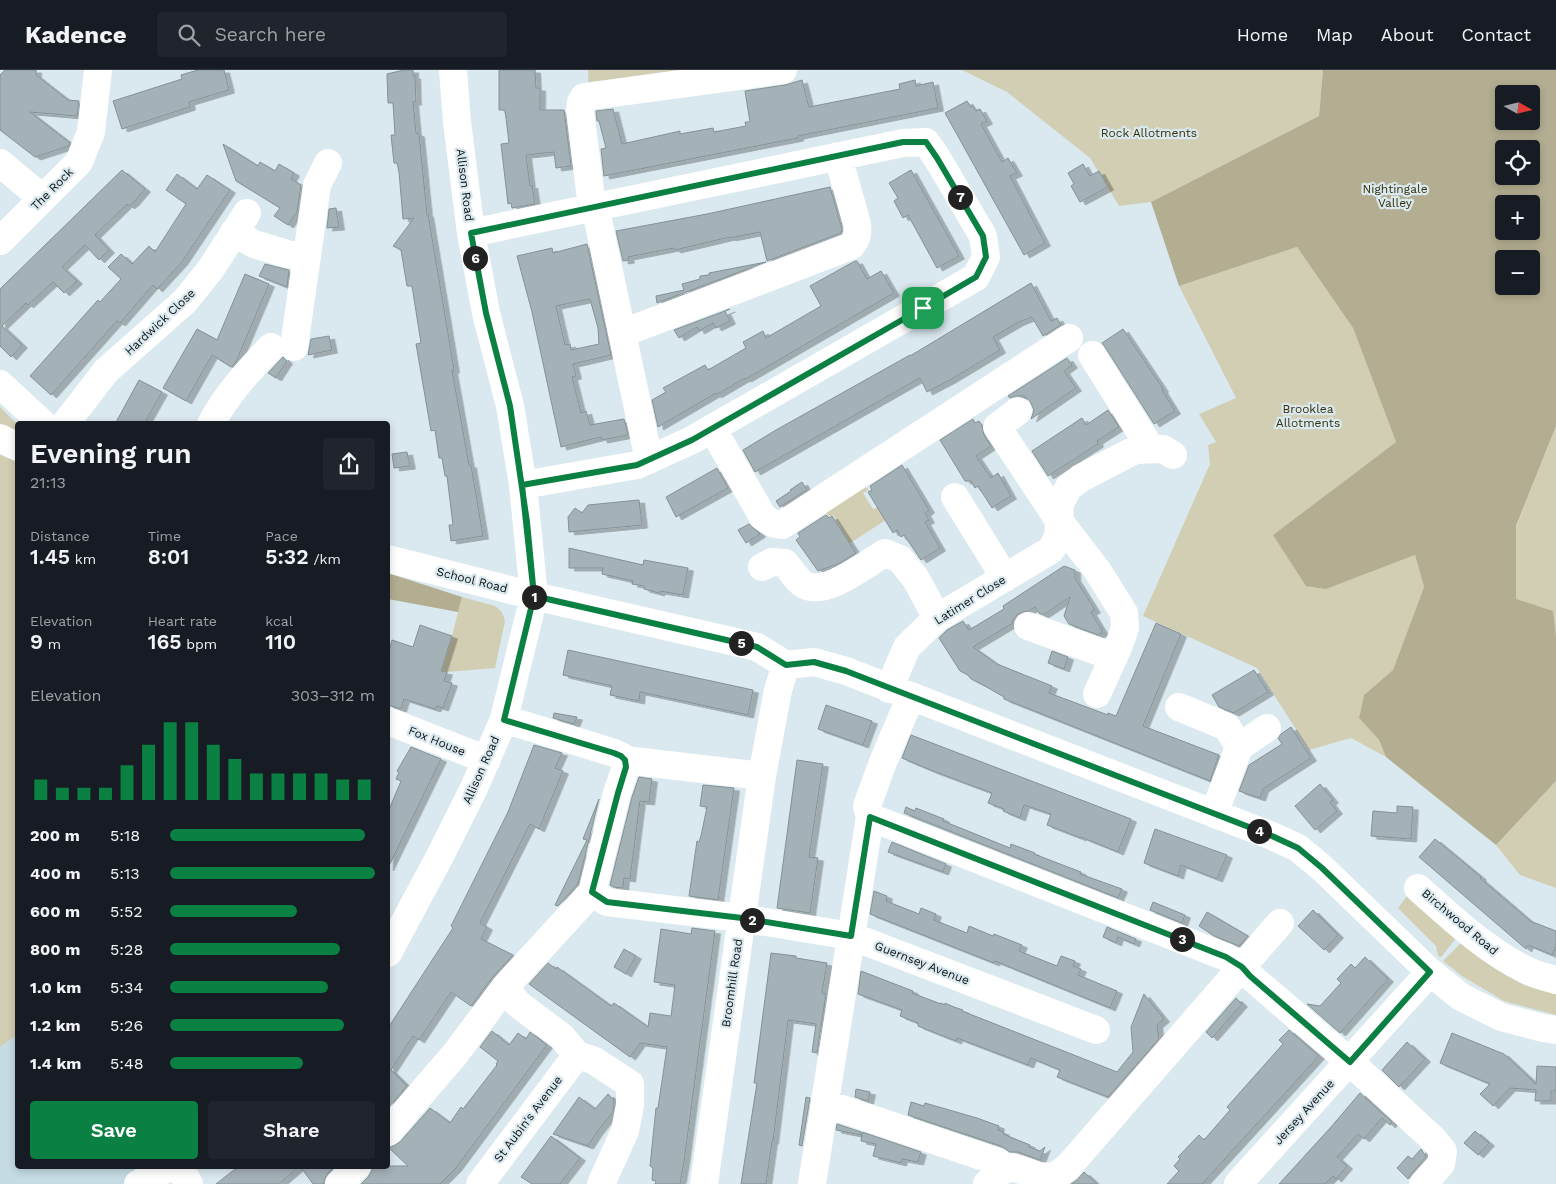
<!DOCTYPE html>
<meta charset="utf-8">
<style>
:root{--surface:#171b24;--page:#20242c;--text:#f1f3f6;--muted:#9ea1a6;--line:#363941;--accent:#0b8043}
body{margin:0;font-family:"Work Sans",sans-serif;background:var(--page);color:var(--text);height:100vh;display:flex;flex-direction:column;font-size:19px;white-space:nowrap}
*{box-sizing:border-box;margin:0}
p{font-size:16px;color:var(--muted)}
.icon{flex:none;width:28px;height:28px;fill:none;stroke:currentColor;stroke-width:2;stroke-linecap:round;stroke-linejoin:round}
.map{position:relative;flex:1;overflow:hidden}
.sheet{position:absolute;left:15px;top:351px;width:375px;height:748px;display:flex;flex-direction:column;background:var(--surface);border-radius:5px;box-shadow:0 2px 8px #0003}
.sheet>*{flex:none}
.needle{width:32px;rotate:98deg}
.tools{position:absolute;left:1495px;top:15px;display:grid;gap:10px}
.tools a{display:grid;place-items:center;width:45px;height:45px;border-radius:5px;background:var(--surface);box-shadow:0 2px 8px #0003;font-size:25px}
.pin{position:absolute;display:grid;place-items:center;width:42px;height:42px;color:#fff;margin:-21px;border-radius:10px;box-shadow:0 2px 8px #0006}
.km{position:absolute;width:25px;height:25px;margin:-12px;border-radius:50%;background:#222;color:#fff;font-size:14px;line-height:25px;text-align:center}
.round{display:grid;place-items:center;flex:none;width:52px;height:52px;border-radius:5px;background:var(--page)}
.headline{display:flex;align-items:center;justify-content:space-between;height:85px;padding:0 15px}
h1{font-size:28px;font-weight:600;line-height:38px}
.figures{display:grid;grid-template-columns:repeat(3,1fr);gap:8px;height:85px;padding:5px 15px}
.figures div{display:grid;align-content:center}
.figures b{font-size:21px;font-weight:600}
.figures small{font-size:14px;font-weight:400}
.figures p{font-size:14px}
.chart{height:140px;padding:10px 15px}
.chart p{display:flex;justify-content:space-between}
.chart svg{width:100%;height:90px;margin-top:5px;stroke:var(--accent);stroke-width:6}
.button{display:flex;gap:10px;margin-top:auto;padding:10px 15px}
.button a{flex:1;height:58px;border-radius:5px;background:var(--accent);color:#fff;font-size:20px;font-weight:600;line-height:58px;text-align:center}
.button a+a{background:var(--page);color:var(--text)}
ul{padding:0 15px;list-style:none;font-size:16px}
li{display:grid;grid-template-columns:80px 60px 1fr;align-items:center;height:38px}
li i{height:12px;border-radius:6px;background:var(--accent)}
header{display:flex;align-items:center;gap:30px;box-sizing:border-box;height:70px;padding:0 25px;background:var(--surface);border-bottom:1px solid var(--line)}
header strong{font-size:24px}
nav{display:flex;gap:28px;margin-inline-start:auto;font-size:18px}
.search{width:350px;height:45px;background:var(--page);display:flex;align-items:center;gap:12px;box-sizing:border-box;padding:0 18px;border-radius:5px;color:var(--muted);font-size:19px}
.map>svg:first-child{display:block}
</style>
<header>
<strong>Kadence</strong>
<div class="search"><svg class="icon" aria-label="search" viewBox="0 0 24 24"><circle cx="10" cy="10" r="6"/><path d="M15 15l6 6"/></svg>Search here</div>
<nav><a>Home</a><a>Map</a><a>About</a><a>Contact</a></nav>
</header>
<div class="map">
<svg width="1556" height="1114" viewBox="0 0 1556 1114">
<defs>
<filter id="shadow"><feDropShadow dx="5.5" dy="3" stdDeviation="0" flood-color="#0004"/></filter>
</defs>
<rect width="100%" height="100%" fill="#dae9ef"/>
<!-- built -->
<path fill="#c5dce5" d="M17,964L18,1096H158L166,1114H0V977Z"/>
<!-- green -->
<path fill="#d2ceb3" d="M588,0H777L589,25Z
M962,0H1323L1319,46L1151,132L1119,136L1090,88L1007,22Z
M1297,177L1353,258L1396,372L1273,465L1325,519L1415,485L1424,517L1393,601L1364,625L1359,648L1379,670L1386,687L1351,668L1309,680L1257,598L1143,546L1210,394L1208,375L1216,372L1199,344L1236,328L1179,216Z
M0,337L17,354V370L0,361Z
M1556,356V634L1516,530V457Z
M0,385L18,392V964L0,977Z
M865,415L868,420L863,423L873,439L878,437L886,450L847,475L838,460L841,458L833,445L829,447L824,440Z
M462,527L495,536L502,542L505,551L495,598L447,602L441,601L452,566Z
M1556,711V818L1520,805L1496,775Z
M1410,822L1461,862L1441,887L1438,886L1436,876L1398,838Z
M1466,868L1556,916V945L1504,931L1462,906L1443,891Z"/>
<!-- forest -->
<path fill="#b3ae91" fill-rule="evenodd" d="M1323,0H1556V356L1516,456V529L1553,541L1556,567V711L1496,775L1386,687L1379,670L1359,648L1364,625L1393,600L1424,517L1415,485L1326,519L1306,516L1273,465L1396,372L1353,258L1297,177L1179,216L1151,132L1319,46ZM1504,24H1531V51H1504ZM1504,79H1531V106H1504ZM1504,134H1531V161H1504ZM1504,189H1531V216H1504Z
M388,503L462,527L458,542L388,529Z"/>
<!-- building -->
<path fill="#a4b1b7" stroke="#849196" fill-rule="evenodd" filter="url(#shadow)" d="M5,0H36V5L68,30L79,31L77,46L30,42L70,73L69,76L35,87L0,60V5Z
M198,0H224L229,20L189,32L190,37L122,59L113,31L182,9L181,5Z
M404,0H413V6H415L416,32H413L416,63L419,64L427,144H428L447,257L454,300H452L469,395H471L483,466L451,471L449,455H453L447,406H445L442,388H439L435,360L431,361L416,274L421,273L412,216H407L401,180L393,176L414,148L403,149L399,102L397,93H394L391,65H395L393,33H388L387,4Z
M499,0H535L536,18H540V40H564L571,96L556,98L554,82L526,85L530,116L532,115L535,134L512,138L511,133L508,134L501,74L509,73L505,40H499Z
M802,10L809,37L900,19L899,14L915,10L916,16L933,12L938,38L798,66V68L604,106L601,79L606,78L599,51H597L596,41L613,39L622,74L676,62L680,61V64L713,58L714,62L746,56L745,52H750L745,21L785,15Z
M967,31L971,37L973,36L976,41L980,39L987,51L981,54L1002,92L1008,88L1017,103L1010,106L1045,173L1024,185L945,43Z
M223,74L258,96L260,92L275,101L279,94L294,103L291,109L301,115L297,142L288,155L274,146L280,138L236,111Z
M1083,94L1090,106L1099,101L1108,117L1080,132L1071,116L1074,114L1068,103Z
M122,100L145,119L134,132L129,136L127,134L95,165L109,180L99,190L85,175L62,197L77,211L64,223L53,212L28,235L26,233L2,256L22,275L11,287L0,276V219Z
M911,100L959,186L937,198L908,145L903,148L894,131L898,128L889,113Z
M177,104L197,119L207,105L230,120L182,192L157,219L153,215L120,253L117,251L51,325L30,306L98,230L100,232L121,209L108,197L121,184L132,194L149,176L155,182L186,134L166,120Z
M830,117L842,159L841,163L767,191L760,162L730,168V167L675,180L674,178L628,187L629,190L623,191L616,161L707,144Z
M336,138L339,157L327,158L329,139Z
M587,174L611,285L573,294L576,306L572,307L581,343L586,341L590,355L624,349L628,365L602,370L601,367L561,377L532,242L517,186L552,178L553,183ZM590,229L598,258L599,274L571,280L570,274L565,275L556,236Z
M855,191H857L867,209L881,201L894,223L746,309L745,308L716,325V323L658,357L652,330L666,322L663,318L705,295L708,300L746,278L743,272L763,261L766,268L821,236L810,216Z
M766,192L657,233L656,226L684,220L682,214L700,209V206L709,205V203Z
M265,194L289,200L287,217L259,206Z
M245,204L269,214L236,292L231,297L212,285L186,331L163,318L197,259L217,270Z
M1031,213L1051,251L1057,248L1061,255L1043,266L1032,247L1019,252L993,267L1000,280L950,310L927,322L920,308L755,402L743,380L776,360L910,285V286Z
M730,239L725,241L730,251L716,258L713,253L699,261L697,257L679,268L674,260Z
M1123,259L1163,319L1162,320L1175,341L1154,354L1105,277L1102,273Z
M329,266L332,280L308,285L311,269Z
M283,287L287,291L276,308L268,303Z
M1067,288L1072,295L1064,301L1076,318L1031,349L1034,340L1030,331L1024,326H1016L1010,328L1008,326Z
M139,310L162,322L144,354H115Z
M1108,340L1119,357L1097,371L1098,374L1048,406L1032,381L1082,348L1086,355Z
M973,349L975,353L979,351L982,355L984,365L991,376L976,386L991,408L998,403L1011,426L992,438L978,416L975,418L971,411H965L940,370Z
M407,382L410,396L394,398L392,384Z
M902,395L929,440L925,443L929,450L925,452L940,478L921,490L904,465L901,467L897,460L893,463L868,422L872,420L870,416Z
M717,398L728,418L676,447L666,427Z
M802,412L807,420L780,437L776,431L791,421L790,420Z
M639,430L642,455L569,462L568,447L575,438L582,443L588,435Z
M826,445L829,448L832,446L856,483L838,494L818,501L796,470L800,467L798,463Z
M749,454L760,464L746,473L738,460Z
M569,478L643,495L644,490L688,498L683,525L660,521L659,523L644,519V516L632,514L633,511L602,504L603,498H569Z
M1064,496L1075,500V508L1095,540L1091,542L1103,562L1098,565L1069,554L1064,546L1070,527L1043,545L1039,543L1035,537L1028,541L1018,544L1012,551L1013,553L973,577L997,594L1052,616L1049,623L1108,645V643L1116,646L1156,553L1181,564L1143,656L1219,685L1210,711L1004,629V627L985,616L971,609L968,605L960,601L939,568L947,560L963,551L969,560L1004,539L1003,536Z
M420,555L452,566L441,601L447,602L444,611L452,613L443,638L437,636L435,639L404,629L401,639L388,635V585L392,570L413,577Z
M568,580L753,620L748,645L640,622L639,631L610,625L612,616L563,605Z
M1052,581L1068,587L1064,599L1048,593Z
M1254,600L1268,622L1234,643L1219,637L1212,625Z
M826,635L872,651L863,675L818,659Z
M554,643L577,647L574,654L553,648Z
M1291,657L1311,688L1263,719L1260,728L1239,721L1249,695L1282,674L1278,668L1281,664Z
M911,665L1131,749L1118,782L1081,767V768L1047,755L1051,744L1024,735L1020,748L1003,741L1004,739L988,733L992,723L933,701L902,688Z
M534,675L562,683L555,698L563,701L539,759L530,754L480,853L487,857L481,869L513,885L492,908L471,936L451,922L419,970L413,966L391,1000L407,1016L388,1038V958L453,858L451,856L508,742Z
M411,677L441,689L388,798V742L401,711L396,709L399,702L397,701Z
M797,690L823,694L809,787L818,788L810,843L777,838Z
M639,707L652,709L649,732L640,731L630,809L624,808L623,818L613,817L610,815L632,727Z
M1320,714L1333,730L1330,732L1337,741L1315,760L1295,736Z
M703,715L734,718L718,830L689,826L697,771L699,772L701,766L707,737L700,736Z
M599,729L578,814L558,836L555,835L587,770L583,769Z
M1397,736L1413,737L1411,769L1371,766L1373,741L1397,743Z
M906,737L915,741L916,738L944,749L943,751L1010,778L1011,774L1035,783L1034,784L1081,802L1080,804L1122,819L1118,828L904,743Z
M1155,759L1227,785L1217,809L1181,795L1178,806L1144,793Z
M1435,769L1481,807L1480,808L1530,851L1556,861V876L1552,885L1528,875L1526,879L1419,787Z
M892,772L946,794L943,802L888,782Z
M874,821L887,826L886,831L919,844L921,838L936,844L934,850L967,863L969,856L993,866L994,864L1022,875L1019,881L1057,896L1061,886L1075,891L1073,896L1081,899L1078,905L1117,921L1110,938L995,891L994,893L870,844Z
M1153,832L1185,845L1182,853L1150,840Z
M1313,840L1338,865L1324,880L1298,856Z
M1207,842L1248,866L1239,876L1214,866L1199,856Z
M1107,857L1136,869L1134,874L1118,867L1116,873L1103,867Z
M692,858L715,861L684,1092L680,1114H655L656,1111L652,1110L653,1098L650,1096L656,1038H658L667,977L640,973L630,987L529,914L548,893L556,899L557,897L611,936L614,933L648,957L650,943L671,946L675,915L654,912L661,859L691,864Z
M624,879L636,886L626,904L614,897Z
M771,883L796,886V888L827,893L822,923L826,924L817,983L812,982L816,954L788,950L773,1071H772L766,1114H741L757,1013H754Z
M1365,887L1388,909L1340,963L1307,934L1320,936L1341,913L1337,909L1351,894L1355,898Z
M861,901L913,921L912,923L941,934V933L945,935V933L954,937L963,940L962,941L1117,1002L1133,982L1131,957L1144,924L1164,949L1157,955L1159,969L1108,1027L1057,1007L1060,1000L1031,988L1028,995L957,968L956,971L918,956V953L900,946L902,940L858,924Z
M1236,928L1242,934L1212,968L1206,962Z
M1289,960L1319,986L1202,1114H1167L1179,1101L1174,1096L1180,1089L1178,1087L1199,1065L1204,1070L1230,1040L1227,1037L1283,974L1279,970Z
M492,961L509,975L518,963L526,969L530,962L547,975L456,1098L440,1114H361L368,1107L372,1100V1096H408L389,1078L400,1072L430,1038L450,1053L461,1037L463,1039L497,995L496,994L498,991L480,977Z
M1452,963L1504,984L1536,1014L1537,996L1556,997V1021H1551V1031H1535L1536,1020L1510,1018L1493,1036L1480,1024L1490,1014L1440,993Z
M1407,972L1425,989L1399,1017L1382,1000Z
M856,1019L870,1022L868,1031L855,1027Z
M1360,1023L1392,1052L1390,1055L1382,1048L1364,1069L1358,1064L1337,1087L1347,1096L1336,1109L1333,1106L1325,1114H1279L1331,1057Z
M608,1024L614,1030L613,1042L597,1062L588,1076L553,1064L579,1027L595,1039Z
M806,1027L810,1028L802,1076L799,1075Z
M911,1032L924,1036L925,1033L977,1048L999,1056L998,1060L1004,1062L1003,1064L1030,1075L1029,1077L1040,1081L1045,1077L1040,1090L1018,1082H1010L1001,1076L908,1045Z
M837,1054L861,1062V1065L836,1060Z
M1475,1061L1489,1073L1478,1085L1464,1073Z
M862,1062L921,1082L918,1092L902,1089L901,1093L873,1086L876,1074L861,1071Z
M551,1066L580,1088L560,1114H532L521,1107Z
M1421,1079L1426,1087L1411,1104L1408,1109L1397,1098L1408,1086L1412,1089Z
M239,1096H300L279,1114H216Z
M300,1096H335L328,1103L324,1110V1114H313Z
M1084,1102L1097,1114H1071L1077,1110Z"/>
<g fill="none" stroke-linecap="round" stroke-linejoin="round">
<!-- minor -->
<path stroke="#fff" stroke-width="28" d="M0,93L42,128
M595,136L649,390
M592,137L580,41L581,32L584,27L783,0
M234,162L254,174L287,184L307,187
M471,163L903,73L926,72L937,88L983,166L986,187L976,207L692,370L637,395L523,415
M0,171L79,92L91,62L98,0
M623,263L851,176C857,168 858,164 857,154L838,86
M294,277L317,115L328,93
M1092,285L1151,379
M0,314L43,354
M1018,341L997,357L1060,452L1097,500L1124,543L1125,558L1119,575L1097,624
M65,354L106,301L185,231L210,200L247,143
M211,354C226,325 249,300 271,277
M712,358L763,447C769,452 774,455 782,455L1069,268
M0,368L18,377
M955,427L1005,508
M388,489L534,526L757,577L786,595
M762,497L772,492L785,493C790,499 796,509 803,514C825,528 865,494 885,483L900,489L916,509L937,548
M1028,556L1114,587
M786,595L814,592L846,601L1272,766L1298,778L1322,798L1430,902L1461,927L1501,947L1543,958L1556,960
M889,619L907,577L937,548L1051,480L1058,467L1060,433L1069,417L1081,408L1135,380L1163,379L1173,385
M1179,637L1227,657L1239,677
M388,651L487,690
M625,690L762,706
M1214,744L1239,677L1267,658
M870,747L1226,887L1243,897L1250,906L1350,992L1434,1070L1443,1081L1441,1094L1423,1114
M1418,818C1452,848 1485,880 1526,900C1535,905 1546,907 1556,910
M592,822L607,832L741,848L851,866L1096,960
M388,883L440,786L474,718L504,649L534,526L523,415L510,336L486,243L471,163L457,52L453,0
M505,917L518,934L562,967L577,985L593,990L630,1014V1035L625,1061L601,1114
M824,1037L842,1039L996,1091L1006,1099
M388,1062L456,983L505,917L592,822L617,723L626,697L625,690L621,686L614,683L504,649
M179,1096L189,1114
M138,1114L171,1096
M339,1114L357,1096
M480,1114L577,985
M704,1114L762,706L778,620L786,595
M812,1114L870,747L867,736L883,692L911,626
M987,1114L999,1102L1013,1097L1038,1106L1054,1107L1068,1097L1280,853
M1238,1114L1430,902"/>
</g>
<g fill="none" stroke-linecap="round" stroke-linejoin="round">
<!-- route casing -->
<g stroke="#fff" stroke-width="10">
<path id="route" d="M923,238L692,370L637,395L522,415L534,526L504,650L614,683L621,686L625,690L626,697L618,723L592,822L607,832L742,848L851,866L870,747L1226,887L1242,897L1250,906L1350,992L1430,902L1322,798L1298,778L1272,766L846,601L814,592L786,595L757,577L534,526L527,452L510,336L486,243L471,163L903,72H926L937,88L983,166L986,187L976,207L923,238"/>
</g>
<!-- route -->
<use href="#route" stroke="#0b8043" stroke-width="6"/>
</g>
<g text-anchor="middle" stroke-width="4.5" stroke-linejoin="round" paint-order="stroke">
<!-- park labels -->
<g font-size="12" fill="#373109" stroke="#dae9ef">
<text x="1149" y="67">Rock Allotments</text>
<text x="1395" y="123">Nightingale<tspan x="1395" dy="14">Valley</tspan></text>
<text x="1308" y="343">Brooklea<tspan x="1308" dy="14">Allotments</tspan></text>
</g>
<!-- street labels -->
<g font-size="12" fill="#0d1214" stroke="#dae9ef">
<text transform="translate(465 115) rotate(83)" y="4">Allison Road</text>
<text transform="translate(52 119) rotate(-45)" y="4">The Rock</text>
<text transform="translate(160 252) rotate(-43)" y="4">Hardwick Close</text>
<text transform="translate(472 510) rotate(14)" y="4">School Road</text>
<text transform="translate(970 530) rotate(-32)" y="4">Latimer Close</text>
<text transform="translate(437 671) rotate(22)" y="4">Fox House</text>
<text transform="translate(481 700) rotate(-66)" y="4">Allison Road</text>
<text transform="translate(1460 852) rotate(40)" y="4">Birchwood Road</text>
<text transform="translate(922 893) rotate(21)" y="4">Guernsey Avenue</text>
<text transform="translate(732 913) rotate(-82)" y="4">Broomhill Road</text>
<text transform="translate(1304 1042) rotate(-48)" y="4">Jersey Avenue</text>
<text transform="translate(528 1049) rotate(-53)" y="4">St Aubin's Avenue</text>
</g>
</g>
</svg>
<div class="tools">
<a><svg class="needle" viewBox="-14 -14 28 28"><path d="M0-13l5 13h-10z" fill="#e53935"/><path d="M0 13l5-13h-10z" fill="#9ea1a6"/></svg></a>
<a><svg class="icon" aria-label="locate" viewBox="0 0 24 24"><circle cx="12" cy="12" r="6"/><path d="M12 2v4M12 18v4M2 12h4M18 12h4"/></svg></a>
<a>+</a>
<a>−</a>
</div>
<div class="pin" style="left:923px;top:238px;background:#1e9e55"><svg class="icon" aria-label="arrive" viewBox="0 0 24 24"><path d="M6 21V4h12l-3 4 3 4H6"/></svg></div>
<b class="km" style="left:534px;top:527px">1</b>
<b class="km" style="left:752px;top:850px">2</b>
<b class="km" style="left:1182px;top:869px">3</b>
<b class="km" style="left:1259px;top:761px">4</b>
<b class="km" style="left:741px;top:573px">5</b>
<b class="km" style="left:475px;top:188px">6</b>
<b class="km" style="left:960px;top:127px">7</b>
<section class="sheet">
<div class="headline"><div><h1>Evening run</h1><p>21:13</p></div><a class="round"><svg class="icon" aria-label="share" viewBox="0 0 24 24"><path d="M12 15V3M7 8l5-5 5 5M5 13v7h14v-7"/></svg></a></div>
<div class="figures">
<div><p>Distance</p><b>1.45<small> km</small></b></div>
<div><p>Time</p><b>8:01</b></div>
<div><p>Pace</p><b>5:32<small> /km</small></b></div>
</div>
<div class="figures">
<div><p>Elevation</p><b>9<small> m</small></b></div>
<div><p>Heart rate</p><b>165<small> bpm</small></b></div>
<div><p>kcal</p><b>110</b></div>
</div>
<div class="chart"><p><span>Elevation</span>303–312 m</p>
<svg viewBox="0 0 160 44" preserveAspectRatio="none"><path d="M5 44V34M15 44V38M25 44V38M35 44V38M45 44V27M55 44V17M65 44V6M75 44V6M85 44V17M95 44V24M105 44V31M115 44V31M125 44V31M135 44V31M145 44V34M155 44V34"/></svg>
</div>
<ul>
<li><b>200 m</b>5:18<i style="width:95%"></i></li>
<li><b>400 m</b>5:13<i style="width:100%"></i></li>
<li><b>600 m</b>5:52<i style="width:62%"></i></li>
<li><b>800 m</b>5:28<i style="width:83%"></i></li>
<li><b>1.0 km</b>5:34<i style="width:77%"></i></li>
<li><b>1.2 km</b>5:26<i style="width:85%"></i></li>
<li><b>1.4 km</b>5:48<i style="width:65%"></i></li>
</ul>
<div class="button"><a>Save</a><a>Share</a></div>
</section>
</div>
